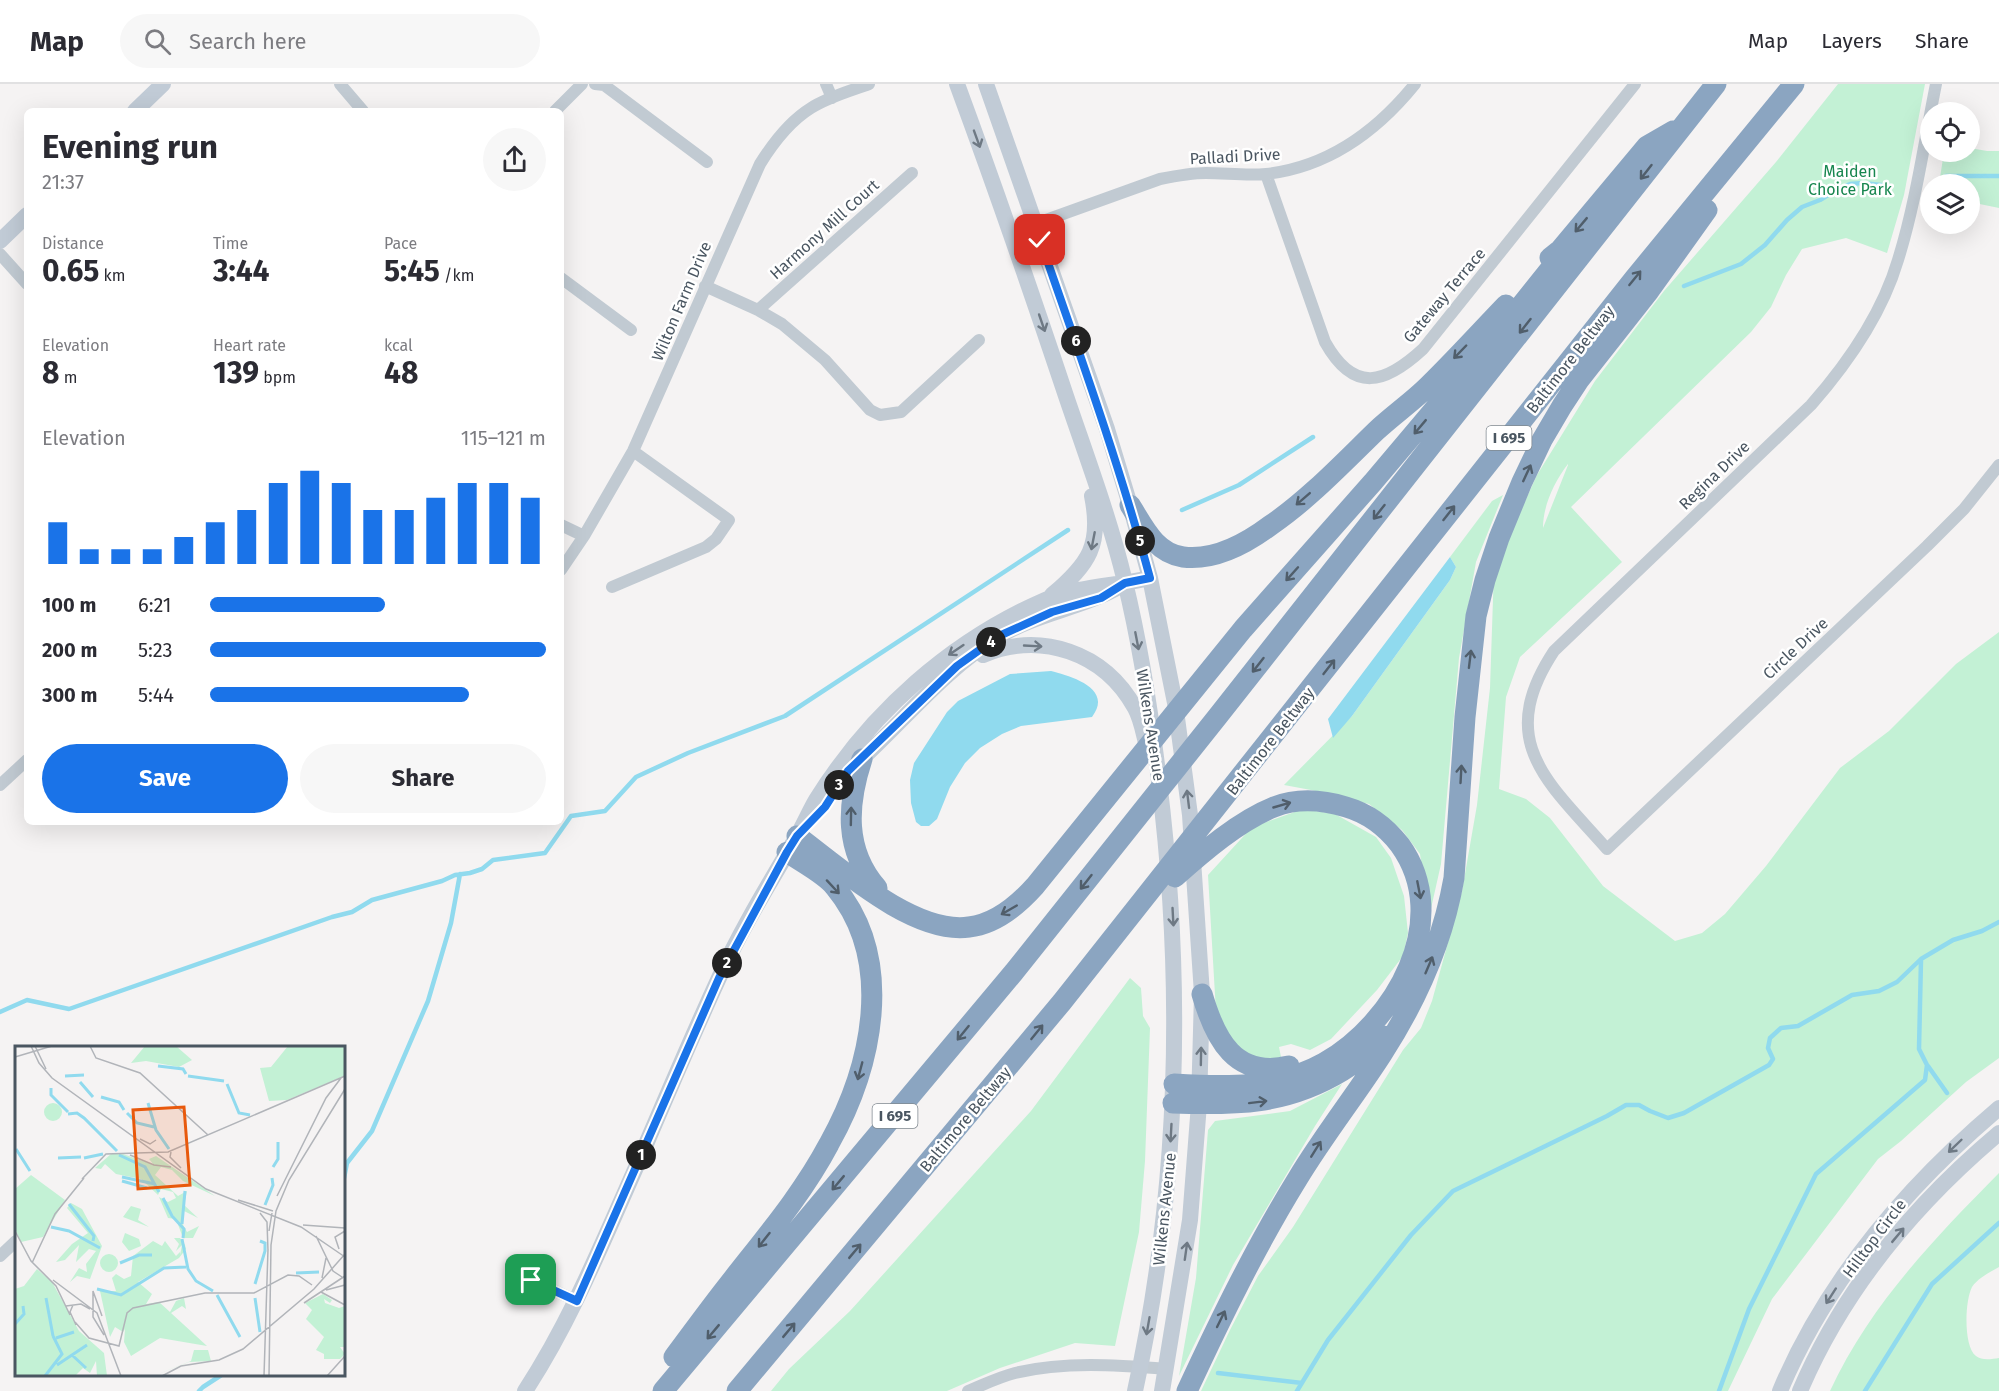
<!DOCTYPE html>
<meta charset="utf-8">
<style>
:root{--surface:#fff;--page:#f7f7f7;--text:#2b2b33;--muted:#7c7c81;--line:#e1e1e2;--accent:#1a73e8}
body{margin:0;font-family:"Fira Sans",sans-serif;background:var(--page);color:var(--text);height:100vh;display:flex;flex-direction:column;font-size:22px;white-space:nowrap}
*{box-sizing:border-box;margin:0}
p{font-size:20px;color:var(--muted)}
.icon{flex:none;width:33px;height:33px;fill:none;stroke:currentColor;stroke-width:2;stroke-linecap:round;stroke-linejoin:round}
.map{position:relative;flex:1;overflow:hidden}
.sheet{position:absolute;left:24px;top:24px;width:540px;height:717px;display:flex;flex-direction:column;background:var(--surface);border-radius:9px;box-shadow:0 6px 24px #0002}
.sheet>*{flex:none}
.buttons{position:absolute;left:1920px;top:18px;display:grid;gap:12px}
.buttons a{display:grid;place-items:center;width:60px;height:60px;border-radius:50%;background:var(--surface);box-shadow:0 6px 24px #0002;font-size:30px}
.pin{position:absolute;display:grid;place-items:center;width:51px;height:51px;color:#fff;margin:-26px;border-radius:12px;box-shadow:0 3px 9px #0006}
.km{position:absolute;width:30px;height:30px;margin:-15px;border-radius:50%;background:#222;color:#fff;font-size:16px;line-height:30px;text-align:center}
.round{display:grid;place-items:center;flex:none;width:63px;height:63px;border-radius:32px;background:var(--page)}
.overview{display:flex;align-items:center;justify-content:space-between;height:102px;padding:0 18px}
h1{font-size:33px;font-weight:700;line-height:45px}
.stats{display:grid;grid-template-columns:repeat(3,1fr);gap:9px;height:102px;padding:6px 18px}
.stats div{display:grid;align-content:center}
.stats b{font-size:30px;font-weight:700}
.stats small{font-size:16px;font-weight:400}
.stats p{font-size:16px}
.chart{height:168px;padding:12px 18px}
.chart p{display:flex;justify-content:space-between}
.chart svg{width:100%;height:108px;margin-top:6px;stroke:var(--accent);stroke-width:6}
.primary-button{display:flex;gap:12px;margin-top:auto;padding:12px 18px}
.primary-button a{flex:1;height:69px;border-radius:36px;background:var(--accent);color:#fff;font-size:24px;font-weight:700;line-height:69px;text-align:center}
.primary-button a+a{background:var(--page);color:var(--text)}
ul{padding:0 18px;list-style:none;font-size:20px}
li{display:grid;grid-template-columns:96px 72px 1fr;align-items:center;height:45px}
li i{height:15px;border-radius:8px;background:var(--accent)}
header{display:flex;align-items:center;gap:36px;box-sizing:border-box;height:84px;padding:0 30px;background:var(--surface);border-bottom:2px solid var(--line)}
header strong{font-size:28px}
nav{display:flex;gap:33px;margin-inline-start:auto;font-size:21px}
.search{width:420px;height:54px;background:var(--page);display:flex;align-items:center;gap:15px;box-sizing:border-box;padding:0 21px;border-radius:33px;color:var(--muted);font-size:22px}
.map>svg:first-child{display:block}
</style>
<header>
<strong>Map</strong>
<div class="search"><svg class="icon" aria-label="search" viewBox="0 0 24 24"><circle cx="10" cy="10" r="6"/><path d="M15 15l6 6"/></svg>Search here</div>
<nav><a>Map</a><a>Layers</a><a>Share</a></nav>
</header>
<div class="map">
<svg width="1999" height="1307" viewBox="0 0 1999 1307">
<rect width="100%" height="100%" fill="#f5f3f3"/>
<!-- green -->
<path fill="#c3f1d5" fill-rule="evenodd" d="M1838,0H1925L1904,111L1887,169L1846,154L1802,165L1786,191L1771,223L1751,248L1571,423L1622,478L1520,573L1506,613L1499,705L1526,715L1550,734L1603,802L1675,857L1702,849L1725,830L1766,782L1840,684L1889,647L1956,580L1999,548V974L1966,998L1901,1057L1878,1075L1772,1215L1728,1307H1201L1230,1246L1258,1192L1293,1143L1403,966L1421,944L1432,917L1462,807L1477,721L1490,604L1494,485L1537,391L1595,297L1664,207L1776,78ZM1568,380V381L1543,444C1543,422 1554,398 1568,380Z
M1970,64L1987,67H1999V124L1970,118V100H1939L1944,68H1970Z
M1503,411L1476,478L1459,574L1441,780L1421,869L1428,827L1420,770L1402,746L1369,720L1311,706L1284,701L1352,632L1450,496L1456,483L1450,473L1492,417Z
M1303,725L1335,730L1376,753L1391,774L1404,812L1408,849L1403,872L1377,906L1331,955L1310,966L1291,960L1279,963L1282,978L1252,975L1227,954L1216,928L1208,791L1252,743Z
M1130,894L1141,904L1143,932L1150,944L1145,1077L1139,1148L1115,1262L1075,1259L1000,1284L947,1307H771L789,1285L850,1227L1031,1027Z
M1342,1000L1315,1042L1233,1181L1179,1292L1196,1194L1208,1046L1215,1037L1290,1027Z
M1999,1089V1183C1990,1188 1978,1194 1972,1203C1965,1216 1963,1262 1976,1272C1982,1277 1992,1275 1999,1274V1307H1830C1870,1221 1933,1156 1999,1089Z"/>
<!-- water -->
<path fill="#90daee" d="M1450,473L1456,483L1450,496L1352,632L1333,654L1328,635Z
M1051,587C1070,592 1114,604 1092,633L1021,642L1002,650L980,664L965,679L950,703L937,735L929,742H921L916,738L911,719L910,696L914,679L947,628L958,617L1010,590Z"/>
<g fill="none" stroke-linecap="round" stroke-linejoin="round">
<!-- stream -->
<path stroke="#90daee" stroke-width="4.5" d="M1946,92H1999
M1684,202L1741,180L1765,161L1787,136L1802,123L1820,116L1838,105L1850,100L1863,99L1890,102
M1182,426L1239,401L1313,353
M0,928L27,916L69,925L332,833L352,828L372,816L442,797L455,791L470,789L482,785L493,776L545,769L571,732L605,727L636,693L688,669L785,632L1068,446
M1928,982L1947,1009
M344,1094L347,1079L372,1047L428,917L451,839L460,790
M1218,1289L1302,1299
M199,1307L203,1303L223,1290
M1297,1307L1328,1256L1411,1151L1453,1107L1607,1032L1626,1021H1639L1650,1027L1668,1034L1684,1029L1769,981L1773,975L1768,964L1770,954L1781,944L1798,942L1852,911L1879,907L1897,898L1921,875L1953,856L1982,847L1999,838
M1719,1307L1749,1225L1816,1090L1925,996L1927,981L1919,965L1921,876
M1865,1307L1932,1200L1999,1139"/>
<!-- street -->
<path stroke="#c1cad2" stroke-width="12" d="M340,0L363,27
M595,0L604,1L707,78
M826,0L832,14
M1936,0C1924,59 1916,118 1898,176C1882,230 1848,279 1811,321L1554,567C1494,658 1548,698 1607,765L1927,462L1964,425L1999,381
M555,27L582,0
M1266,90L1325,258C1354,310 1385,300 1423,265L1635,0
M1035,140L1160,95C1175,92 1190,89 1206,89C1226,89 1246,92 1266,90C1328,83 1377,47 1415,0
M0,170L27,200
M561,194L631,246
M705,202L758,226L782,240L825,276L870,326L880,331L901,328L979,256
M758,226L912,89
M561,441L584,452
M561,486L584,452L633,367L760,80C773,59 790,37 811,24C828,13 850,7 869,0
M612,503L706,463L716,455L729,436L633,367
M0,701L27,676
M0,1172L16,1157
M531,1196L577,1217
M968,1307C983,1301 999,1293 1015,1289C1064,1277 1117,1281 1167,1285"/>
<!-- secondary -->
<path stroke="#c1cbd6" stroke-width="16" d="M957,0C995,103 1031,207 1066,312C1087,374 1110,435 1125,498C1141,564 1151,630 1159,697C1184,900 1179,1107 1135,1307
M986,0L1107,345L1130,421L1150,494L1175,619L1190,731L1202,910L1199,1020L1190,1136L1162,1307
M135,27L163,0
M0,157L27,131
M1052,511C1089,480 1102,461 1092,412
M983,571C1041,547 1104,568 1135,624C1141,635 1143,647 1146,659
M854,682C902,639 943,586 999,552C1037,529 1083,524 1122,501
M525,1307C572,1235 603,1157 638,1079C664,1018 690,957 718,896C740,847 769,800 796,754C803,742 809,728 816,716C871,628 951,557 1045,516C1079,502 1115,502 1150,494
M1780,1307C1827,1195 1907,1102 1999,1024
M1800,1307C1843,1206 1916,1119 1999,1049"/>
<!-- highway -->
<path stroke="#8ba5c1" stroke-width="21" d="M1550,174L1560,166L1647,62L1673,47
M1130,421C1144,443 1155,469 1183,473C1214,477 1247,459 1271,441C1309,415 1343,379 1376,347C1391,333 1409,320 1424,306C1452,279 1479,249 1506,221
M862,675C847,721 844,766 877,804
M797,752C840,784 914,851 969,843C996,840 1018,821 1035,802L1243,545L1373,398L1503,244L1555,179L1560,166
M1202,910C1215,955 1235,995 1289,982
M1174,1000C1225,1003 1278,1005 1324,979C1395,939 1454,836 1400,761C1386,743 1367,729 1346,723C1323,716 1297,714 1274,723C1239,737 1203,768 1175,793
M1173,1019C1236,1021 1286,1021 1342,987C1357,978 1372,966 1383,952
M674,1273C692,1249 710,1224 729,1200C764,1155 802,1111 829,1060C872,983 896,877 835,803C825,790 801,778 787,768
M663,1307L1014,888L1218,632L1716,0
M737,1307L1062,918L1634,195L1794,0
M1187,1307C1221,1234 1256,1162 1298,1094C1324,1051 1355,1012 1382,970C1417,916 1443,857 1454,794L1465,633L1476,532L1485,496L1499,454L1522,398L1542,356L1562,322L1579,296L1649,207L1707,126"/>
</g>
<!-- one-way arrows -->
<defs><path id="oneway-shaft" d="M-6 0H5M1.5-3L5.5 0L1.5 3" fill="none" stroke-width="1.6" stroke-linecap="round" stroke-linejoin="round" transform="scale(1.5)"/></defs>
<g stroke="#6e7984">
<use href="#oneway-shaft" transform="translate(977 55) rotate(70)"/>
<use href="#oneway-shaft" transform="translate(1042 239) rotate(71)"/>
<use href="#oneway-shaft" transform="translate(1093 457) rotate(101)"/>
<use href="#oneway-shaft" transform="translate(1137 557) rotate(79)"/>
<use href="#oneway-shaft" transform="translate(1033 562) rotate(3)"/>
<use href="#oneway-shaft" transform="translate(956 566) rotate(146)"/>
<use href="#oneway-shaft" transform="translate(1188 715) rotate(-97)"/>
<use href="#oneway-shaft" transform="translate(1173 833) rotate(87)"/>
<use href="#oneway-shaft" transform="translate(1201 972) rotate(-89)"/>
<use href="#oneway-shaft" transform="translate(1171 1049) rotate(93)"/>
<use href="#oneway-shaft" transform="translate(1955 1062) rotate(136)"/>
<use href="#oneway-shaft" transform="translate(1898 1151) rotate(-50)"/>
<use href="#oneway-shaft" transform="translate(1186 1167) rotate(-82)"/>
<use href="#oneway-shaft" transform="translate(1831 1212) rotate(123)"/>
<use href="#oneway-shaft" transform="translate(1148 1242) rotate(100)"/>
</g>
<g stroke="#505e6b">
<use href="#oneway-shaft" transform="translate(1646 88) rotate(128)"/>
<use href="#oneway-shaft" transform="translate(1581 141) rotate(130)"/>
<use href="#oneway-shaft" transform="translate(1635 194) rotate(-51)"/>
<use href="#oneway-shaft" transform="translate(1525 242) rotate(128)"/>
<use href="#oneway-shaft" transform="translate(1460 268) rotate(134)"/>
<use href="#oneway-shaft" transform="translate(1420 343) rotate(130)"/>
<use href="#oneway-shaft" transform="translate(1527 389) rotate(-65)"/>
<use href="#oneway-shaft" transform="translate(1303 415) rotate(139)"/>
<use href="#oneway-shaft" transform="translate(1379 428) rotate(128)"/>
<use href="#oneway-shaft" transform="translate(1449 429) rotate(-52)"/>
<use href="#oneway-shaft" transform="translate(1292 490) rotate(132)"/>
<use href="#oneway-shaft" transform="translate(1470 575) rotate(-83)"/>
<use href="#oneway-shaft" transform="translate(1258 581) rotate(128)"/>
<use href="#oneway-shaft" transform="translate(1329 583) rotate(-52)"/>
<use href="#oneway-shaft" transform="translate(1461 690) rotate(-87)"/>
<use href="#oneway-shaft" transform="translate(1282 721) rotate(-16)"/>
<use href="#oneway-shaft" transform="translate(851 732) rotate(-89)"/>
<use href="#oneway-shaft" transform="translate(1086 798) rotate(128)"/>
<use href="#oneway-shaft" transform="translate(833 803) rotate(47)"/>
<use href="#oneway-shaft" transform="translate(1419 806) rotate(79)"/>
<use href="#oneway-shaft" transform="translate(1009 826) rotate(150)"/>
<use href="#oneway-shaft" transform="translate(1429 881) rotate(-67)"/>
<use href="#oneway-shaft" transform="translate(1037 948) rotate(-51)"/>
<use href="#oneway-shaft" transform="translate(963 949) rotate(129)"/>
<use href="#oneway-shaft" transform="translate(860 987) rotate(105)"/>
<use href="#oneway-shaft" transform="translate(1258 1018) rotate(-7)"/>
<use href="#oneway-shaft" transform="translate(1316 1065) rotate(-58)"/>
<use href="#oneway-shaft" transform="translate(838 1099) rotate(130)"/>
<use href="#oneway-shaft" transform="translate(764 1156) rotate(128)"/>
<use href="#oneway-shaft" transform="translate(855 1167) rotate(-50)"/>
<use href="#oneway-shaft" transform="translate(1221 1235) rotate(-64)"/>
<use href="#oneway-shaft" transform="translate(789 1246) rotate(-50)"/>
<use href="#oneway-shaft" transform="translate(713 1248) rotate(130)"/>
</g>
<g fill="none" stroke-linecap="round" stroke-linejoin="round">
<!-- route casing -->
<g stroke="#fff" stroke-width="12">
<path id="route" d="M531,1196L577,1217L719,894L787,768L797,752L825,723L848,687L957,582L999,552L1052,528L1101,514L1125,499L1150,494C1119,379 1079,268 1040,156"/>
</g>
<!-- route -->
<use href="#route" stroke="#1a73e8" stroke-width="8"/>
</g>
<g text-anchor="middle" stroke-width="5" stroke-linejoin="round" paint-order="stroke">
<!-- shield labels -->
<g fill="#fff" stroke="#808990" stroke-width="1.5">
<rect x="1486.5" y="342" width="45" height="24" rx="4.5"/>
<rect x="872.5" y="1020" width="45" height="24" rx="4.5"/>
</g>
<g font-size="15" font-weight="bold" fill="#4a5661">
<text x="1509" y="359">I 695</text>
<text x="895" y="1037">I 695</text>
</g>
<!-- street labels -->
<g font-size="16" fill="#4a5661" stroke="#fff">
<text transform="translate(1235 72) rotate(-3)" y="6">Palladi Drive</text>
<text transform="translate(824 145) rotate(-42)" y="6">Harmony Mill Court</text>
<text transform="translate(1444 211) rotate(-50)" y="6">Gateway Terrace</text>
<text transform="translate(681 217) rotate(-67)" y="6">Wilton Farm Drive</text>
<text transform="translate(1570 275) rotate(-52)" y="6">Baltimore Beltway</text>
<text transform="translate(1714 391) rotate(-44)" y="6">Regina Drive</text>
<text transform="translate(1795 564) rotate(-43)" y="6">Circle Drive</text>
<text transform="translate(1151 641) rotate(81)" y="6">Wilkens Avenue</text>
<text transform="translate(1270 657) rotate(-52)" y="6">Baltimore Beltway</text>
<text transform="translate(965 1035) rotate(-50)" y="6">Baltimore Beltway</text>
<text transform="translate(1164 1125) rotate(-84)" y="6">Wilkens Avenue</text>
<text transform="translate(1874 1154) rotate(-53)" y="6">Hilltop Circle</text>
</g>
<!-- park labels -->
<g font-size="16" fill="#17864f" stroke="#fff">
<text x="1850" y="93">Maiden<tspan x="1850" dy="18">Choice Park</tspan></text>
</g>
</g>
<!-- overview -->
<g transform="translate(15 962)">
<rect width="330" height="330" fill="#f5f3f3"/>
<path d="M130,0H161L177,14L164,21L131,15L116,17ZM273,0H330L329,30L272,54L254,55L245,22L256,21ZM29 66a9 9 0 1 1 18 0a9 9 0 1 1-18 0ZM96,108H108L139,119L134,113L141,110L200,150L168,135L157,124L146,121L140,129L163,150L172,145L169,159L183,172L169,165L167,177L172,186L184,180L178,192H168L161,173L153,172L144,151L153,156L161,152L158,146L146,143L143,149L126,133L101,128L90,118L86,123L80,122ZM16,129L50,154L28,191L6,196L0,183V143ZM56,157L67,163L87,200L75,233L62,230L55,236L64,222L72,226L71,218L81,205L74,203L61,216L64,199L50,214L41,216L57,198L73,187L52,162ZM116,160L126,163L123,174L134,181L108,171ZM110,187L124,193L126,200L114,205L107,196ZM159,192H165L170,199L171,203L164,212L123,236L137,248L131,258L144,256L155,266L161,255L169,252L171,263L167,260L156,267L192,300L145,292L116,310L109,296L110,283L108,286L100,281L95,291L85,245H101L97,232L101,228L109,233L116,230L118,210L138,195L147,200L150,195L161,210L165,206V209L167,199L161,205L164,198ZM85 217a9 9 0 1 1 18 0a9 9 0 1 1-18 0ZM22,223L37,236L64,285L89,307L92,330H82L81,315L75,327L68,322L60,330H0V243L9,240ZM308,248L317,254L315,257L309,253L310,257L324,262L330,260V301H325L330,308L325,313H309V308L301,304L309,291L291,273L297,264L290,257ZM179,304H193L196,315L174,316L138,330L176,315Z" fill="#c3f1d5"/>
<path fill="none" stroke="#90daee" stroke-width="3" d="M143,20L168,23L171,28M50,30L69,29M173,30L209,35M65,36L78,51M212,38L224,67L235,69M36,42V49L53,66M86,51L104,56L109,64M133,57L141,84L154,103M112,67L122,77L139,81M53,68L62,67L69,72L102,105M1,103L15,125M104,109L130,121L144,146M43,112L66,111M69,112L88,108M258,121L263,113V96M107,131L140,138M107,135L132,142M148,152L157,170L169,183L168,192M54,158L79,190L78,195M250,159L258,139L257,132M167,178L170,145M36,181L54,185L85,202M167,193L173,223L181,235L198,245M105,217L124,209H137M281,227L304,226M240,238L250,205V197L245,195M82,243L106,249L149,222L171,221M202,249L225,291M31,252L38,290M240,252L245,286M0,278L9,268L8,260M41,292L59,286M57,309L71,322M42,319L72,299M30,330L47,308L38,290"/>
<path fill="none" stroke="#b1b4b9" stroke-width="1.5" d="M16,0L24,17L37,32L191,143L286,181L330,211M20,0L31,23M75,0L81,12L125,27L193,89M0,11L37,0M125,93L135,98L141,94M156,106L155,111L166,122M115,109L139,119L156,121M67,133L91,108L153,106L330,30M262,150L311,52L326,32M223,154L258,165M245,167L252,176L253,205M288,179L330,182M0,185L16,215L41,240L55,269M254,185L257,167M301,190L318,225L327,231M324,203L320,191L330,185M17,217L40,168L69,132M307,232L311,212M38,234L82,267L106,330M311,244L330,239M306,246L330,259M289,257L330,230M58,259L55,266L61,279M51,260L66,258L75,263M87,270L78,245V271L89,289M60,276L74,292L104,300L112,267L118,262L190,247H239L273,229L284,230L297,239M147,330L166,320L204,314L228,303L299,243L330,208M249,330L253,203M254,330L256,199L261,165L274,134L330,43M312,330L330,310"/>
<path fill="#e8590c" fill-opacity="0.15" stroke="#e8590c" stroke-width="3" d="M169,61L175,139L123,143L118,64Z"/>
<rect width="330" height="330" fill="none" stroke="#4a5661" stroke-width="3"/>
</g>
</svg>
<div class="buttons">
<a><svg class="icon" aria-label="locate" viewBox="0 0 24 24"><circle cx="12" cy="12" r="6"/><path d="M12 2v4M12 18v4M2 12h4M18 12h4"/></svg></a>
<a><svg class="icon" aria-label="layers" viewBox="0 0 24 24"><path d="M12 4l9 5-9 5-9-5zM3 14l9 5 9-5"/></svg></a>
</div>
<div class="pin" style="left:531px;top:1196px;background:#1e9e55"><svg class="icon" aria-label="arrive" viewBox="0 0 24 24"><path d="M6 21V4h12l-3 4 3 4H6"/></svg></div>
<div class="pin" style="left:1040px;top:156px;background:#d93025"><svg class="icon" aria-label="check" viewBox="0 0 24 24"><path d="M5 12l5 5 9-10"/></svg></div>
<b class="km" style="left:641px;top:1071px">1</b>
<b class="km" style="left:727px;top:879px">2</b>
<b class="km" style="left:839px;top:701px">3</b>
<b class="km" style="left:991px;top:558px">4</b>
<b class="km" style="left:1140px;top:457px">5</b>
<b class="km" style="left:1076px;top:257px">6</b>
<section class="sheet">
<div class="overview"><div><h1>Evening run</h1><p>21:37</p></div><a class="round"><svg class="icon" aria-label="share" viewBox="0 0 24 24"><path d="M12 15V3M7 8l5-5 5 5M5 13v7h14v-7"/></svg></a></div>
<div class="stats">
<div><p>Distance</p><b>0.65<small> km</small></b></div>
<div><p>Time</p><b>3:44</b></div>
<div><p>Pace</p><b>5:45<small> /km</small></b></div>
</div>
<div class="stats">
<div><p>Elevation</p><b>8<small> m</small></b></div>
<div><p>Heart rate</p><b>139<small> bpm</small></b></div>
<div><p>kcal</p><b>48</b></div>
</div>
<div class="chart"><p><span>Elevation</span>115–121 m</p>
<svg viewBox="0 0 160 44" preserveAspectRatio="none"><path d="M5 44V27M15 44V38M25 44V38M35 44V38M45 44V33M55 44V27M65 44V22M75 44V11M85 44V6M95 44V11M105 44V22M115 44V22M125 44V17M135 44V11M145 44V11M155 44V17"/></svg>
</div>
<ul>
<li><b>100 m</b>6:21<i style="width:52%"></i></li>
<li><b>200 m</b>5:23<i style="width:100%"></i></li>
<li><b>300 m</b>5:44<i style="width:77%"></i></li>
</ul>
<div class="primary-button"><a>Save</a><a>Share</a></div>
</section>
</div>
